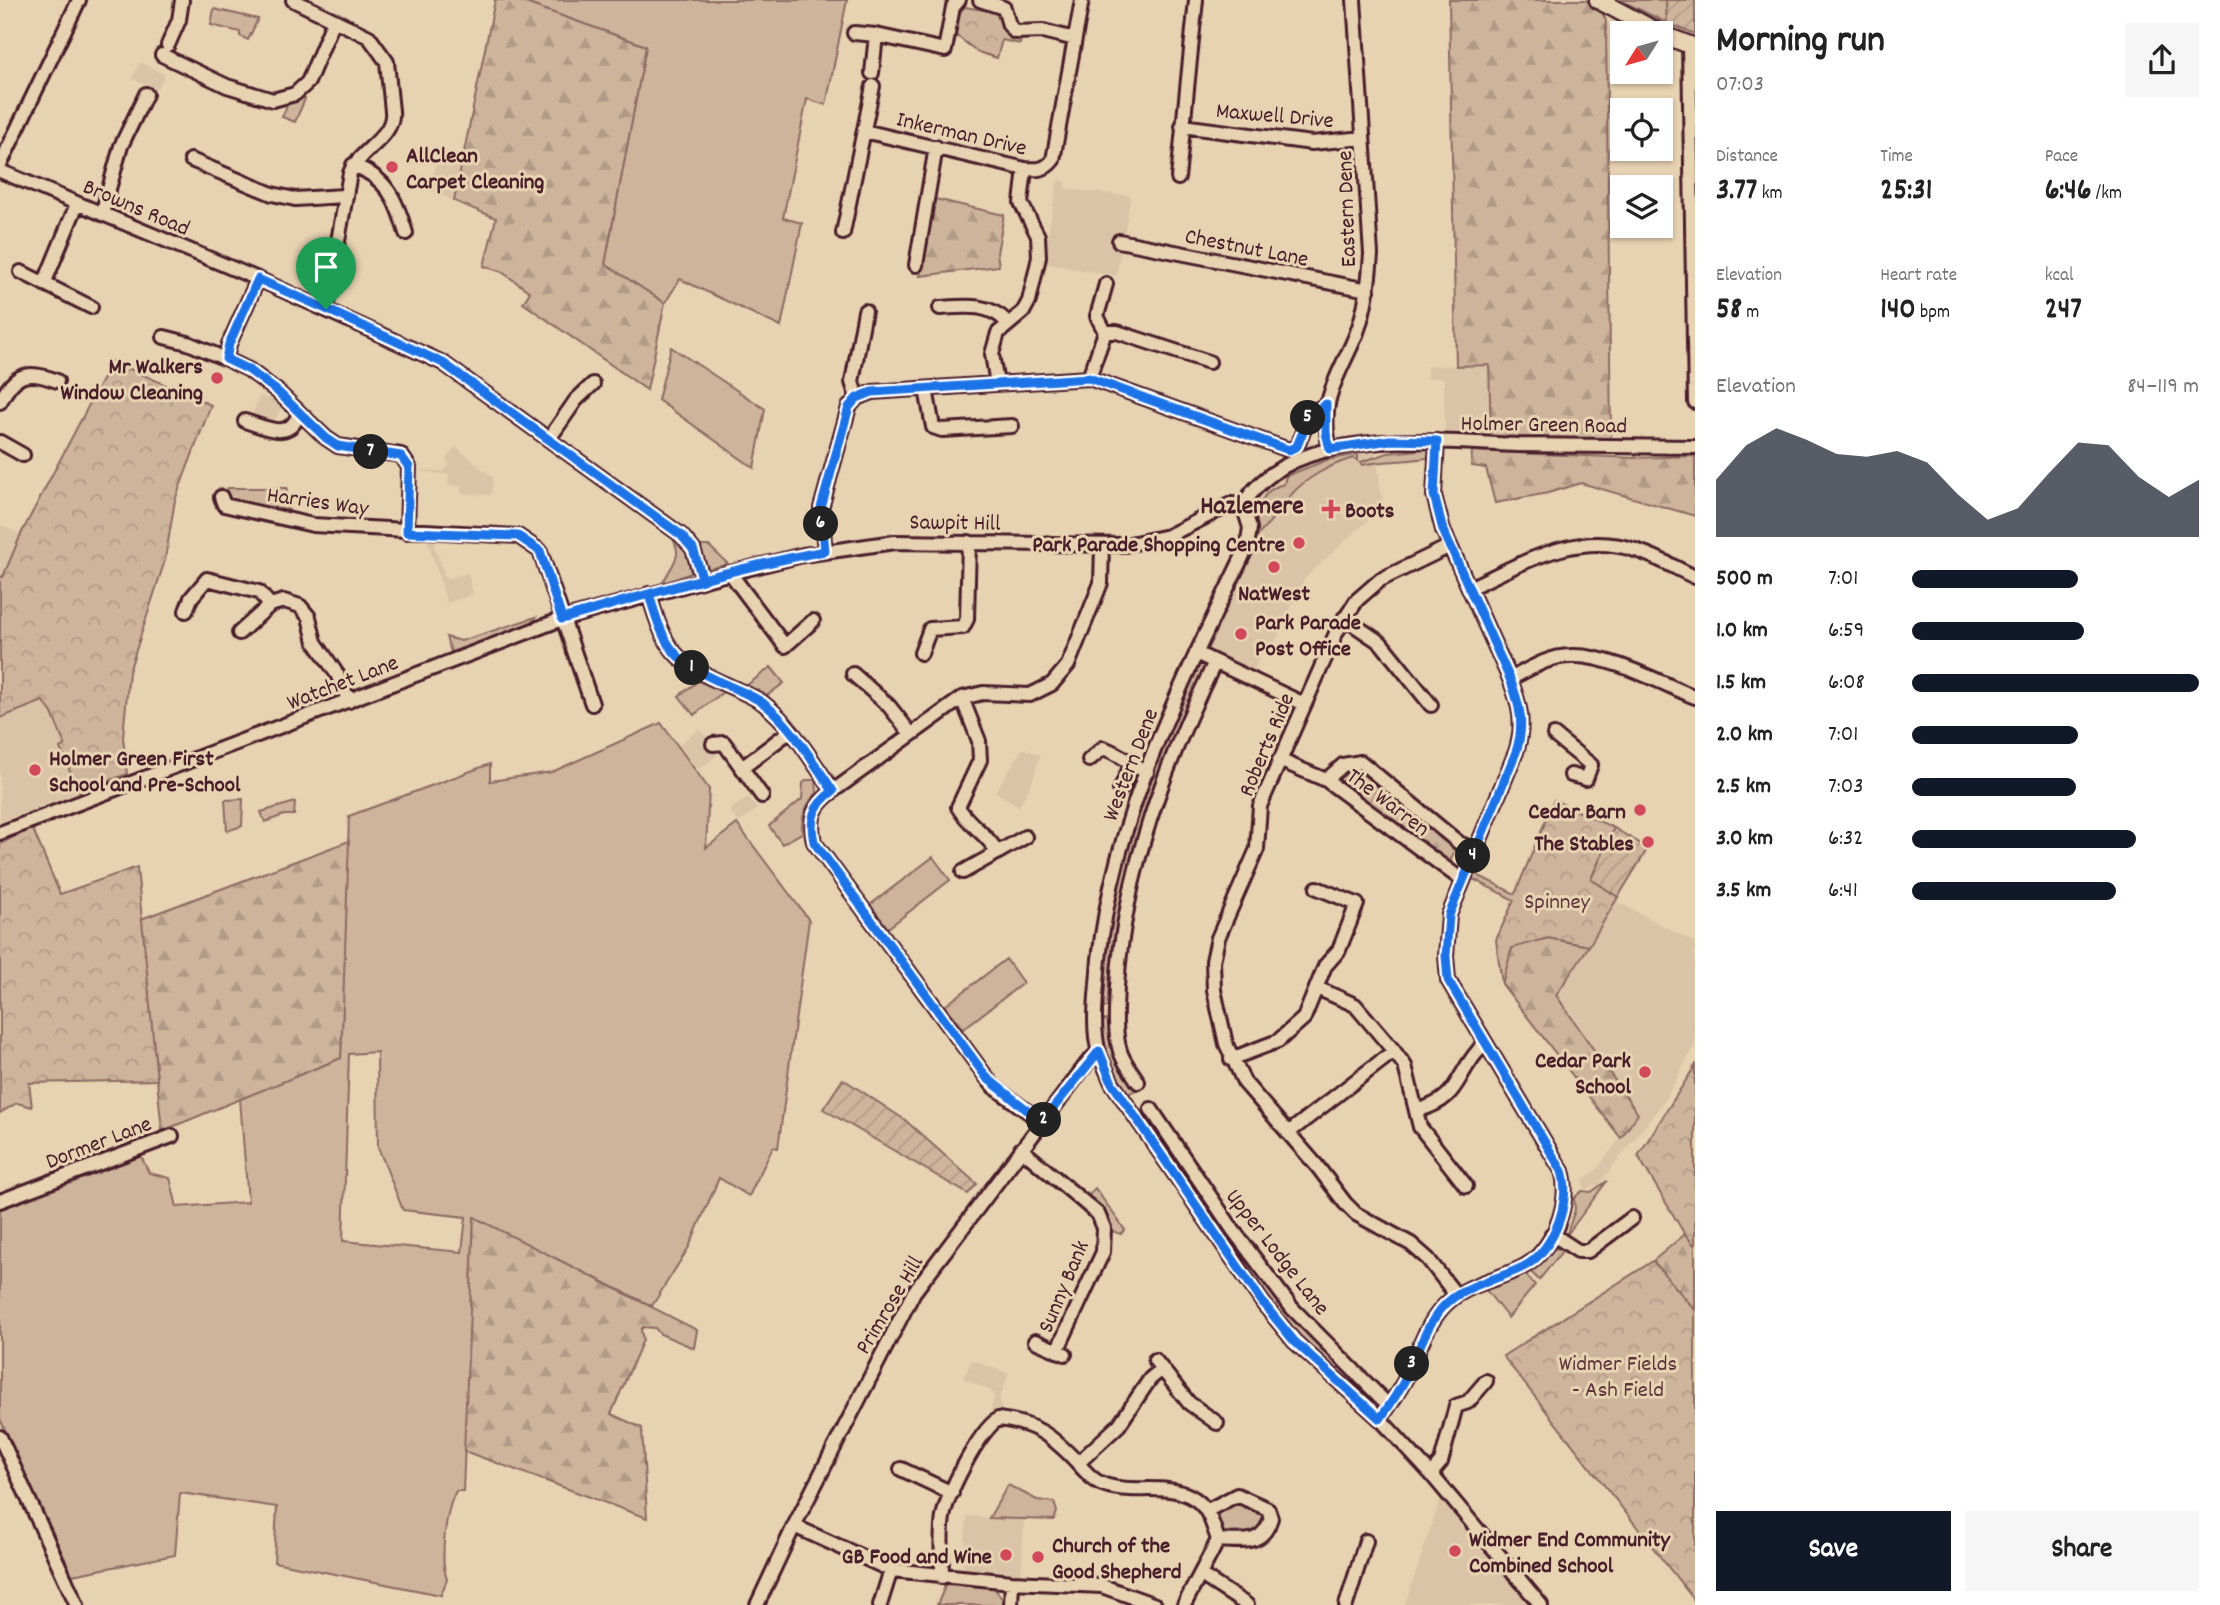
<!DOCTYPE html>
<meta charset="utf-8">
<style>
:root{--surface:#fff;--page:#f6f6f6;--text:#222;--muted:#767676;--accent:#111827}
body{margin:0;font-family:Dekko,sans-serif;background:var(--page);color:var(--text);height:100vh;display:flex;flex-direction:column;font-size:26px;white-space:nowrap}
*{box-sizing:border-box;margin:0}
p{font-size:23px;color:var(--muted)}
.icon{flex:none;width:38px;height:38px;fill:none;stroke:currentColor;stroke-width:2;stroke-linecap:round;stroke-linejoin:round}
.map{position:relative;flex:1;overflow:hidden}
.details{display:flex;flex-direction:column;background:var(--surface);width:525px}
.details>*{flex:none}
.needle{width:46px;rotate:233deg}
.tools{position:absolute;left:1610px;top:21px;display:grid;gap:14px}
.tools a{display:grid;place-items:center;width:63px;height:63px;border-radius:0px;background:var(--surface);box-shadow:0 2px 5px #0004;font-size:35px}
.pin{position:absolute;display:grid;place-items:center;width:60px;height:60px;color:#fff;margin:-72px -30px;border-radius:50% 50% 50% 0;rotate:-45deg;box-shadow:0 0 7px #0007}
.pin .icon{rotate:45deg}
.km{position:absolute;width:35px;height:35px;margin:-18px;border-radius:50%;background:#222;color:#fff;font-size:19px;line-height:35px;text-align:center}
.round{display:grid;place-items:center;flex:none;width:74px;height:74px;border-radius:0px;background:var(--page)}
.overview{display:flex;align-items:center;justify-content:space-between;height:119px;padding:0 21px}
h1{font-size:38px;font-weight:700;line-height:52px}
.metrics{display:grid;grid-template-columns:repeat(3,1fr);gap:10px;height:119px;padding:7px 21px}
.metrics div{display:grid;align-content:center}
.metrics b{font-size:30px;font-weight:700}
.metrics small{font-size:19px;font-weight:400}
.metrics p{font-size:19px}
.chart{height:196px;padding:14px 21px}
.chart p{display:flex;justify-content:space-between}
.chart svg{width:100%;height:126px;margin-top:7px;fill:var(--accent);opacity:.7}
.button{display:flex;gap:14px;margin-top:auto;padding:14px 21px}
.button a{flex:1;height:80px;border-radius:0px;background:var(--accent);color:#fff;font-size:28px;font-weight:700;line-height:80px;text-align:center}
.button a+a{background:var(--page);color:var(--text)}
ul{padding:0 21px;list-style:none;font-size:23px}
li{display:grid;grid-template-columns:112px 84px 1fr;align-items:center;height:52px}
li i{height:18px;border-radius:9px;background:var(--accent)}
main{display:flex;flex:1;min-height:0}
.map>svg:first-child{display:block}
</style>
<main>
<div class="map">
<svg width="1695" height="1605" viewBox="0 0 1695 1605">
<defs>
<pattern id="forest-firs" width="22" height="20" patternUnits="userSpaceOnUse" patternTransform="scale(1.75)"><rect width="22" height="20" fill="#ceb49b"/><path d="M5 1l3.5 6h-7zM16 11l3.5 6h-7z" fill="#b29a86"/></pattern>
<pattern id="park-crowns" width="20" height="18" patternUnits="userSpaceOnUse" patternTransform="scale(1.75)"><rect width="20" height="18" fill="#ceb49b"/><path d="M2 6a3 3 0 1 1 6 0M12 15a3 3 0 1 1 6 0" fill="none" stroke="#b29a86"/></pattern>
<pattern id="garden-furrows" width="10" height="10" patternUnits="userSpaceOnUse" patternTransform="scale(1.75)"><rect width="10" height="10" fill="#ceb49b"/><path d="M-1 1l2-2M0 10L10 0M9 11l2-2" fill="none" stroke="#b29a86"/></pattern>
</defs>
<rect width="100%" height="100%" fill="#e7d2b1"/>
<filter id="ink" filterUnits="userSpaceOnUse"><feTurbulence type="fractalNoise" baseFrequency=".0143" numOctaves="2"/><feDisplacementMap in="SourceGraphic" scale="14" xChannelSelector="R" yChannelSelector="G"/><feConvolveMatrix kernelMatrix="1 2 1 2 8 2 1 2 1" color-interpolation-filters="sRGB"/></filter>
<g filter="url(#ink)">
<!-- built -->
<path fill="#dac3a6" d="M140,62L165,75L157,89L132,79Z
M445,152L464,156L454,201L430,189L436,164L442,165Z
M1058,180L1066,182V189L1131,196L1116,276L1043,263Z
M1489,365L1491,437L1445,434L1444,378H1427V366Z
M271,395L282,405L272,426L250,419L260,396L269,399Z
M456,447L493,478L491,495L461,493V486L448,485L449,475L414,470L444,471L450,465L446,459Z
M1375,448L1383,506L1305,578L1272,648L1265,646L1253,672L1208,651L1256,545V510L1263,493L1286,475L1325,459Z
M0,525L21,534L3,578L0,576Z
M428,542H433L446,579L468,573L473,594L447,603Z
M42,701L52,713L65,745L60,748L79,792L0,822V718Z
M700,729L717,755L698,769L678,745Z
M1023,748L1040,755L1032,782L1019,806L995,792Z
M748,797L757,809L739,822L729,811Z
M1616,901L1695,943V1045L1665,1100L1598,1185L1585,1189L1582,1180L1595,1172L1638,1114L1556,995Z
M972,1360L1009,1374L1000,1397L1001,1414L990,1418L994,1395L991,1391L963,1378Z
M1441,1497L1531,1605H1405Z
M967,1516L1024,1520L1021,1577L963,1572Z"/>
<!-- grass -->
<path fill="#ceb49b" stroke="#8c6a63" stroke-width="2" fill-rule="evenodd" d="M517,0H847L826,105L807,99L783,218L802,223L781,327L680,279L665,303L605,264L646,46Z
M1620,0H1666L1667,23Z
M214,9L258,19L248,40L240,36V32L211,25Z
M301,91L305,99L295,122L282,117L287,106L278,101Z
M671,347L765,409L754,468L658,400Z
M1429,449L1430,457C1411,462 1384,460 1362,465L1361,462L1388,453Z
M1358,454V461L1354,458C1331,464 1304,479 1289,497C1277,511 1268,527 1255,538C1257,515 1257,490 1284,484L1286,476L1327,460Z
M228,488H287L284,506L292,513L289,515L231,499L226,492Z
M670,533L685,547L691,573L662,584C675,559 684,557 670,533Z
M702,546H709L728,564L709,569L698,551Z
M536,617L533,623L451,652L446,637L461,641Z
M1200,661L1207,670L1150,813L1112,996L1107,1007L1102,1008L1099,1006L1101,968L1121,856L1173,716Z
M771,667L784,683L765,697L746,686Z
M698,681L723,692L694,715L679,696Z
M661,723L709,789L706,848L737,824L809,920L778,1148L773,1147L749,1196L719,1178L689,1247L652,1306L474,1218L463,1491H456C446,1509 439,1559 447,1579L441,1595L274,1562L277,1507L180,1493L175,1555L72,1575L0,1419V1204L134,1152L141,1156L149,1173L170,1178L177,1207L248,1202L240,1099L341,1058L349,816L490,764V781L552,772ZM377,1052L378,1147L403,1210L466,1217L462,1252L343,1241L349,1054Z
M807,780H816L817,793C805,804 801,817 802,833L782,844L769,826L802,799L803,783Z
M243,799L242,826L227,831L225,800Z
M295,802L294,815H284L265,822L261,812Z
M933,857L950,880L888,928L870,905Z
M1006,959L1023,983L963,1029L945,1006Z
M1105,1020L1109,1021L1117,1058L1137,1089L1125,1096L1103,1050L1100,1022Z
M1144,1114L1296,1320L1373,1397L1366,1404L1279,1320L1140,1116Z
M1607,1181L1566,1236L1575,1210L1574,1198L1582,1191L1591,1192Z
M1095,1188L1125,1230L1121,1234L1109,1230L1086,1198Z
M1559,1248L1563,1250L1539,1280L1531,1272L1551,1250Z
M1525,1274L1535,1285L1508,1318L1486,1290Z
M1008,1485L1037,1500L1054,1502L1057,1512L1054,1520L989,1518Z
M1234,1502L1266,1514L1259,1535L1230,1537L1220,1534L1214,1518L1215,1512Z
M946,1584L994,1588L1007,1605H937Z"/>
<!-- forest -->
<path fill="url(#forest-firs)" stroke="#8c6a63" stroke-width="2" d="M495,0H517L646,46L605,264L665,303L647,390L523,303L530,292L502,272L484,266L496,218L454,201Z
M1449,0H1585L1601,9L1606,21L1611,439L1491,437L1489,365L1456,366Z
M931,198L1004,215L997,253L999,266L920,276L933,207Z
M1472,451L1634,458L1695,456V516L1581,483L1548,493L1495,503L1486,468L1471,466Z
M1359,771L1456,848L1447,868L1340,785L1349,772Z
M349,841L341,1058L162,1131L141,919Z
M1548,938L1589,946L1556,995L1638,1114L1621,1138L1502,984L1511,948Z
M474,1217L697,1330L694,1348L660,1334L655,1328L643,1327L641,1330L643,1340L611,1414L642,1428L647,1518L464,1451Z
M1685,1234L1695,1246V1310L1653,1261Z"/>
<!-- park -->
<path fill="url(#park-crowns)" stroke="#8c6a63" stroke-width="2" d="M965,7L995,12L1007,34L1021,40L1020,44L1002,40L997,58L978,52L953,33L957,14Z
M112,361L211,405L175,500L165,560L129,672L123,737L127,774L79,792L60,748L65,745L52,713L43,701L0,718V576L3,577L21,534Z
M1554,800L1614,828L1591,879L1618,897L1589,946L1548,938L1512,948L1502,984L1496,940L1514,900L1471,878L1473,873L1515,894Z
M32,827L60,894L137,867L157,1080L29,1083L32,1107L17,1103L0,1113V844Z
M1695,1066V1246L1684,1233L1638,1156Z
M1653,1261L1695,1310V1601L1503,1356Z"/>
<!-- garden -->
<path fill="url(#garden-furrows)" stroke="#8c6a63" stroke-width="2" d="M1666,0H1695V34L1667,23Z
M1614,828L1648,848L1618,897L1591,879Z
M843,1079L905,1120L977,1184L968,1194L823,1109Z"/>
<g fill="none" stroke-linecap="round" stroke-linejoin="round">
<!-- minor casing -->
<g stroke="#4a1f2b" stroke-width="18">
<path id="minor" d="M293,0L369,37L387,62L392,111C395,137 359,150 350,173L326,309
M980,0L1004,8L1009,25L1015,32L1043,31L1075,39
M854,33L876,35
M168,45L179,20L182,0
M1689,45L1695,402
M162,55L227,86L273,100L295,94L308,82L334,20
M872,73L876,35L945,50L953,7L959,0
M1182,126L1312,143L1363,138
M864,131L1025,169C1038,170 1045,170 1053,160L1082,0
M191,160L272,194L295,199L344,196
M0,165L79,0
M353,165C387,178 396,199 406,233
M0,171L258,279L443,363L681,535L693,549L703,580
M1178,178L1196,0
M102,214L121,146L146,94
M843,233L873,86
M1119,241L1368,290
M916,265L936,147
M21,272L91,307
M258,279L229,344L226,359L249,370L277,391L326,438L338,446L401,455L409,467L407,532
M44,284L77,204
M940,308C966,306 989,303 1007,322
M1105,332H1117L1209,362
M164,337L188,343L226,359
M1089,378L1105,332L1097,316L1106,284
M997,384L992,354L998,333L1023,312L1029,301L1039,257L1038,236L1021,203L1025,169
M926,389L933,427L942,430L1012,426
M857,398L872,392L1089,378L1289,450L1297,446L1310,415L1326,404
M0,402C14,374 27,369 57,381
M245,421C267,428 290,441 299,413
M549,439L576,400L593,384
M0,442L23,455
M1330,449C1318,400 1338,378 1356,335C1366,309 1369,281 1371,254L1354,0
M221,497L224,505L313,525L518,536L540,551L592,704
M1243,505L1250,528L1247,547C1181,685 1106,829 1097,984C1095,1006 1093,1031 1099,1053C1103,1063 1108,1073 1112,1083L1263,1303L1294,1341L1380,1419L1431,1474L1541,1605
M1243,505C1292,423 1437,442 1518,445C1577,446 1636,446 1695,447
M1450,546L1380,580L1357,600L1337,631L1260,806L1257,849L1218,938L1213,961L1214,990L1226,1044L1244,1082L1317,1166L1345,1203L1356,1214L1411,1244L1428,1259L1456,1295
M825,552L821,508L849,407L857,398L852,382L865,311
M730,573L785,646L813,621
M1469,588C1522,564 1575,530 1635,550C1656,556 1675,568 1695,577
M649,594C666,653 674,661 729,686C740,691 753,696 763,703C792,725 812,761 833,791C813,806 809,818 814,842L987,1078L994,1087L1042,1122
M186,611L191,598L207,579L259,592L270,605L284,601L300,606L309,617L315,642L337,674L349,701
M1344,618L1381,643L1431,705
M239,633L270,605
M921,653L930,629L963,627L967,619L969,542
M1196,653L1304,704
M853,674L889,706L911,734
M1510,679C1529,669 1549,656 1571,656C1607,654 1661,683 1695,697
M962,698L979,741L980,760L958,807C968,825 988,834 997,852
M1554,735L1591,765L1586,779L1571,775
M713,744L724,743L762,796
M1089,760L1103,748C1124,755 1128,764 1147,772
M1279,760L1326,780L1462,880
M742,768L790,731
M1326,780L1343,765L1361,762L1459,843L1475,850
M1120,790L1131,765
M833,791L962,698L983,693L1030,695L1052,684L1068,665L1101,583L1102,546
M0,833L562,619L730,573L803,555L895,542L1125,545L1168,536L1231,504L1243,505
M963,872L1025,837
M1317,988L1355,1005L1394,1051L1405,1066L1420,1127L1466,1186
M1231,1059L1278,1041L1304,1018L1325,966L1339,950L1357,904L1317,888
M1138,1082C1132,1071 1124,1064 1120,1051C1114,1031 1116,1008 1117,987C1124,873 1165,764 1215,662
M1151,1109L1233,1230L1292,1308L1389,1406
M1416,1111C1464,1098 1453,1074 1485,1043
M1288,1133L1394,1051
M1021,1149L1098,1214L1104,1228L1103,1252L1057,1351
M0,1201L172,1136
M1552,1234L1578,1251H1588L1632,1218
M1035,1341L1065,1354
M1155,1360L1189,1403L1217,1423
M1380,1419C1390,1405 1400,1390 1408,1374C1418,1352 1426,1326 1442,1308C1463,1284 1496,1281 1523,1267C1553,1252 1572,1201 1562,1171L1448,980L1446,956L1449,915L1516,752C1525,725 1520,705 1510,679L1443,530L1434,495L1437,441
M0,1437L77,1605
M1078,1463L1119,1425L1150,1379L1162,1369
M901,1469L952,1493
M1431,1474L1441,1462L1456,1406L1468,1402L1486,1381
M1208,1510L1237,1495L1268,1509L1271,1518C1263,1546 1243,1541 1218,1540
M794,1526L891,1570L1012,1582L1102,1586L1155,1605
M1201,1575L1247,1605
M942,1577C942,1557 940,1536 943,1517C948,1492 978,1433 998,1419C1035,1423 1051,1435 1076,1461C1083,1469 1091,1479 1100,1483C1129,1496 1162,1482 1190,1496C1208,1505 1212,1522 1218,1540L1184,1605
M757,1605L794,1526L914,1292L1088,1062L1099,1051
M880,1605L891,1570
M1011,1605L1012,1582
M1346,1605L1366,1541"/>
</g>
<!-- major casing -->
<g stroke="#4a1f2b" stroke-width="21">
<path id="major" d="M1598,0L1660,33
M1661,34L1695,47"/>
</g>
<!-- minor -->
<use href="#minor" stroke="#e7d2b1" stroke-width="12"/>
<!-- major -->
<use href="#major" stroke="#e7d2b1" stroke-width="16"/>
</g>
</g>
<g fill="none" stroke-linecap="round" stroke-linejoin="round" filter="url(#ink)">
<!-- route casing -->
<g stroke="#fff" stroke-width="14">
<path id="route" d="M326,309L443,363L681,535L693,549L703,580L649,594C666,653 674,661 729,686C740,691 753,696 763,703C792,725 812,761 833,791C813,806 809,818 814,842L987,1078L1042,1122L1099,1051L1112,1083L1263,1303L1294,1341L1380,1419C1390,1405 1400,1390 1408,1374C1418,1352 1426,1326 1442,1308C1463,1284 1496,1281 1523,1267C1553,1253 1572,1201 1562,1171L1448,980L1446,956L1449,915L1516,752C1525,725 1520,705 1510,679L1443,530L1434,495L1437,441L1390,440L1330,449L1326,433V404L1310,415L1297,446L1289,450L1089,378L872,392L857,398L849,407L821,508L825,551C737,567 649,594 562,619L540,551L518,536L407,532L409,467L401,456L338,446L326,438L277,391L249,370L226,359L229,344L258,279L326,309"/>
</g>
<!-- route -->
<use href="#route" stroke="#1a73e8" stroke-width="9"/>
</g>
<!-- markers -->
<g fill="#d1495b" stroke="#e7d2b1" stroke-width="2.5">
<circle cx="392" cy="167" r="7"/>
<circle cx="217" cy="378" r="7"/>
<path d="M1327.5 498.5h7v7h7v7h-7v7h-7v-7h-7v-7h7z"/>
<circle cx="1299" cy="543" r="7"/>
<circle cx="1274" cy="567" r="7"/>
<circle cx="1241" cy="634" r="7"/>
<circle cx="35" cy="770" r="7"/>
<circle cx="1640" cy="810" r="7"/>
<circle cx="1648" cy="842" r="7"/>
<circle cx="1645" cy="1072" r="7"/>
<circle cx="1455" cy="1551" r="7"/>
<circle cx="1006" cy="1555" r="7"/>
<circle cx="1038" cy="1557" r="7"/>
</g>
<g text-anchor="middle" stroke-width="6" stroke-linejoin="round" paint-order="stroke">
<!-- street labels -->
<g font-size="23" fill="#4a1f2b" stroke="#e7d2b1">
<text transform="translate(1275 114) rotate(5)" y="8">Maxwell Drive</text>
<text transform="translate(962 132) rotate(13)" y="8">Inkerman Drive</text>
<text transform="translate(137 206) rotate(23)" y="8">Browns Road</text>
<text transform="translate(1345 209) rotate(-92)" y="8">Eastern Dene</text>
<text transform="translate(1247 246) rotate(11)" y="8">Chestnut Lane</text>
<text transform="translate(1544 423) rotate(1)" y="8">Holmer Green Road</text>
<text transform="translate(318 500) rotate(8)" y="8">Harries Way</text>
<text transform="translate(955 521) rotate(1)" y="8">Sawpit Hill</text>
<text transform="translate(342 681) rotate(-21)" y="8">Watchet Lane</text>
<text transform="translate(1265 744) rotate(-67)" y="8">Roberts Ride</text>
<text transform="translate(1129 764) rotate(-69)" y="8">Western Dene</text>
<text transform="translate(1389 801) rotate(37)" y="8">The Warren</text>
<text transform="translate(98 1141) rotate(-21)" y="8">Dormer Lane</text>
<text transform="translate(1279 1251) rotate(52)" y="8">Upper Lodge Lane</text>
<text transform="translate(1062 1286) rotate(-67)" y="8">Sunny Bank</text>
<text transform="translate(888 1304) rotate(-59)" y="8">Primrose Hill</text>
</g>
<!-- poi labels -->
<g font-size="23" font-weight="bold" fill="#4a1f2b" stroke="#e7d2b1" text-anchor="start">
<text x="406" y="162">AllClean<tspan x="406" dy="26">Carpet Cleaning</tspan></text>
<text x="203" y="373" text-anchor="end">Mr Walkers<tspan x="203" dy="26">Window Cleaning</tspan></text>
<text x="1345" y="517">Boots</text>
<text x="1285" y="551" text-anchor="end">Park Parade Shopping Centre</text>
<text x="1274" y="600" text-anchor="middle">NatWest</text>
<text x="1255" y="629">Park Parade<tspan x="1255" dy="26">Post Office</tspan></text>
<text x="49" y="765">Holmer Green First<tspan x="49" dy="26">School and Pre-School</tspan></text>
<text x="1626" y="818" text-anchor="end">Cedar Barn</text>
<text x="1634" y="850" text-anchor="end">The Stables</text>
<text x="1631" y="1067" text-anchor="end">Cedar Park<tspan x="1631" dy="26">School</tspan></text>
<text x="1469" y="1546">Widmer End Community<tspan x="1469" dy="26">Combined School</tspan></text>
<text x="1052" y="1552">Church of the<tspan x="1052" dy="26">Good Shepherd</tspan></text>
<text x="992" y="1563" text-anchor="end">GB Food and Wine</text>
</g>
<!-- park labels -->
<g font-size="23" fill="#5e353c" stroke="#e7d2b1">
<text x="1557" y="908">Spinney</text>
<text x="1618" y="1370">Widmer Fields<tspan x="1618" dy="26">- Ash Field</tspan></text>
</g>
<!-- quarter labels -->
<g font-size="26" font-weight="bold" fill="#4a1f2b" stroke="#e7d2b1">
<text x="1252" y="513">Hazlemere</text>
</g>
</g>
</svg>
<div class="tools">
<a><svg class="needle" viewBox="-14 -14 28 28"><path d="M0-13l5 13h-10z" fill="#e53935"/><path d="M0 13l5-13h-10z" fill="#767676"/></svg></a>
<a><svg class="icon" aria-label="locate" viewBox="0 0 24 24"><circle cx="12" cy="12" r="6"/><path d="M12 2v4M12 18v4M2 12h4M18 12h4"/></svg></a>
<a><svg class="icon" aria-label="layers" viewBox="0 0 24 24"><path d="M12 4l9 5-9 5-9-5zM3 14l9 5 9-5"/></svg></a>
</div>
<div class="pin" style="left:326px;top:309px;background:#1e9e55"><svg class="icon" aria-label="arrive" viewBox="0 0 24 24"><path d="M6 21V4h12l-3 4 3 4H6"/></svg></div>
<b class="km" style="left:692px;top:668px">1</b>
<b class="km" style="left:1044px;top:1120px">2</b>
<b class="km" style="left:1412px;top:1364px">3</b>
<b class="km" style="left:1473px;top:856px">4</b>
<b class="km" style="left:1308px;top:418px">5</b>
<b class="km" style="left:821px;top:524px">6</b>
<b class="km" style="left:371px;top:452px">7</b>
</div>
<section class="details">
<div class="overview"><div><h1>Morning run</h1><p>07:03</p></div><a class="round"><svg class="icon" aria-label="share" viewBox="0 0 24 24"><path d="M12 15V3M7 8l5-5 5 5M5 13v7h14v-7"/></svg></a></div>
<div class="metrics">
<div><p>Distance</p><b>3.77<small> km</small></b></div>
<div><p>Time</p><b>25:31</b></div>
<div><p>Pace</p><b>6:46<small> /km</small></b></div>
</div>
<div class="metrics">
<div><p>Elevation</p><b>58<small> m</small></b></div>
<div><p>Heart rate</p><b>140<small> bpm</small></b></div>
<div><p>kcal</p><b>247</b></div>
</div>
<div class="chart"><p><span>Elevation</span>84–119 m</p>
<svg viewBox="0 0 160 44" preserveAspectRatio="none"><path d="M0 44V24L10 12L20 6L30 10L40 15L50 16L60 14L70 18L80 29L90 38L100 34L110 22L120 11L130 12L140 23L150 30L160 24V44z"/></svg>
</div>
<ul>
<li><b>500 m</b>7:01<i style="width:58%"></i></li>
<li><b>1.0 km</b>6:59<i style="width:60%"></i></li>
<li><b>1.5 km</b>6:08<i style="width:100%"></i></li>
<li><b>2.0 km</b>7:01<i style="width:58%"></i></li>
<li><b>2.5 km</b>7:03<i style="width:57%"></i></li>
<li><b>3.0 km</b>6:32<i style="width:78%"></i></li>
<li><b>3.5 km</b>6:41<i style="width:71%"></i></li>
</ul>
<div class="button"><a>Save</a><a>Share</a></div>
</section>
</main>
